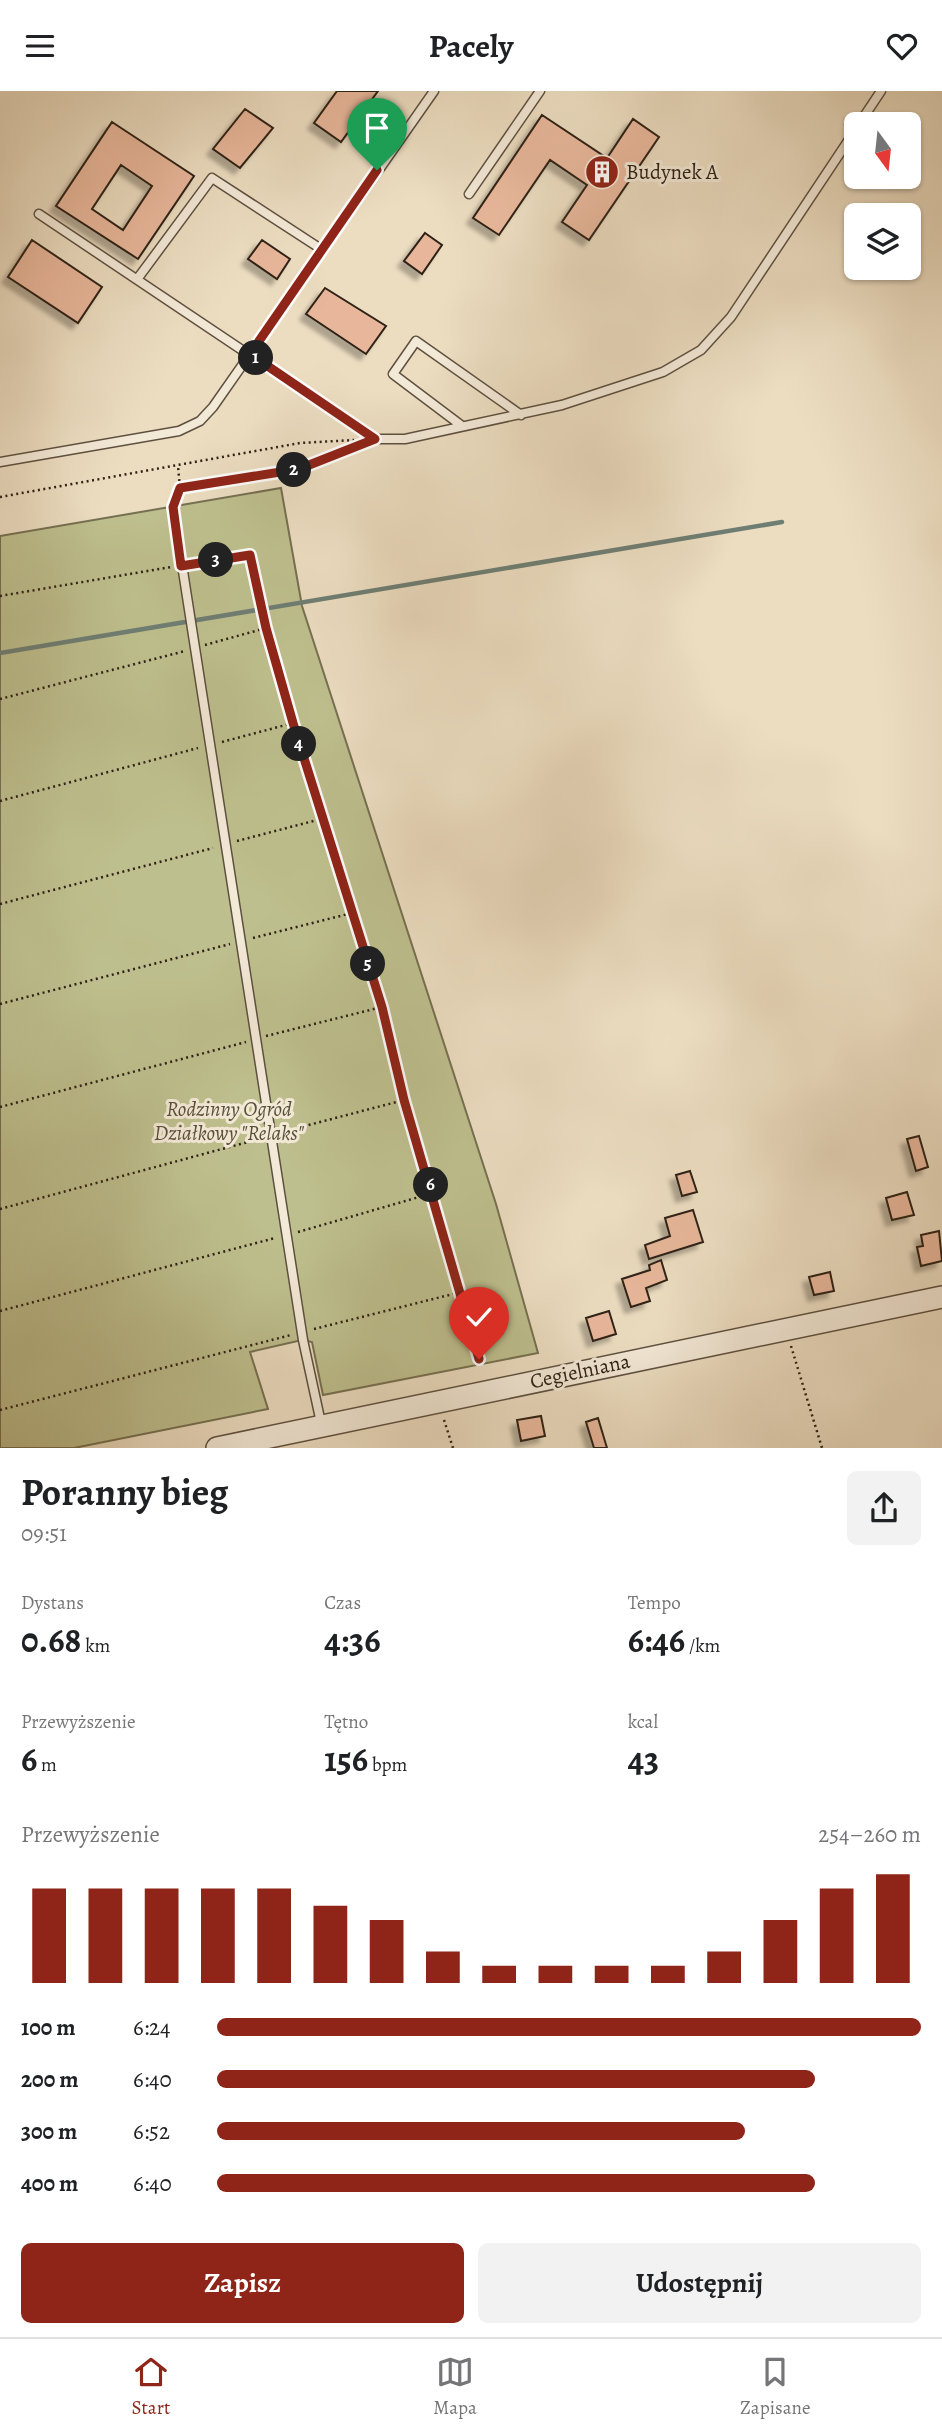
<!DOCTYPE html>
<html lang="pl">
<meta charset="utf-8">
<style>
:root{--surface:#fff;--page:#f2f2f2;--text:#202124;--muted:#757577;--line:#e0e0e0;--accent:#8f2418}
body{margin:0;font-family:Alegreya,serif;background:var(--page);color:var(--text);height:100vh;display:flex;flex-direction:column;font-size:26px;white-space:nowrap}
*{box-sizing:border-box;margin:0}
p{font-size:23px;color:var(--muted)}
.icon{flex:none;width:38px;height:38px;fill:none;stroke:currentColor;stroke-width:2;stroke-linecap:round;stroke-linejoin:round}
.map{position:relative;height:1357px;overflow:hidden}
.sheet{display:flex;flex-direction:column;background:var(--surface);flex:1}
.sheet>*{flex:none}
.needle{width:46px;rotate:165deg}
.fabs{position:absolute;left:844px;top:21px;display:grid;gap:14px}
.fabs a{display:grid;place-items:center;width:77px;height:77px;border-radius:10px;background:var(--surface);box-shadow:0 2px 5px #0004;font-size:35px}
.pin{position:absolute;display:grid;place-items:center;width:60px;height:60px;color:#fff;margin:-72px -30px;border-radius:50% 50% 50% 0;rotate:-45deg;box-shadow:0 0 7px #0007}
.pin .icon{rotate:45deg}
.km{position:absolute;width:35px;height:35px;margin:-18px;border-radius:50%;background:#222;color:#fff;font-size:19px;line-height:35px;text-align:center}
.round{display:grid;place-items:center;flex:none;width:74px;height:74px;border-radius:10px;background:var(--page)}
.overview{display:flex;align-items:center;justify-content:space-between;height:119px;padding:0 21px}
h1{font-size:38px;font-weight:600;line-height:52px}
.figures{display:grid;grid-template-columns:repeat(3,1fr);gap:10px;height:119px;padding:7px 21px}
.figures div{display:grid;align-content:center}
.figures b{font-size:35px;font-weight:600}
.figures small{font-size:19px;font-weight:400}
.figures p{font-size:19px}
.chart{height:196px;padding:14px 21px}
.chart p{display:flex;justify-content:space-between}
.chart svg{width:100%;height:126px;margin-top:7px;stroke:var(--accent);stroke-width:6}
.button{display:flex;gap:14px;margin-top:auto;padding:14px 21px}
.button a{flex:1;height:80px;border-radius:10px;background:var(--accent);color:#fff;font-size:28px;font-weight:600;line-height:80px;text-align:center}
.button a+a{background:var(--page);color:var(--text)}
ul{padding:0 21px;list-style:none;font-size:23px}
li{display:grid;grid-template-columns:112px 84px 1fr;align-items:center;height:52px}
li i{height:18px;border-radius:9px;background:var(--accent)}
header{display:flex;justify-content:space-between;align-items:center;height:91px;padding:0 21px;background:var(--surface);font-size:32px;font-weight:600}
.menu{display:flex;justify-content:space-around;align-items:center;height:98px;border-top:2px solid var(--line);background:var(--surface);font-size:19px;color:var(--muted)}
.menu a{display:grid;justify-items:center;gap:4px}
.menu .active{color:var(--accent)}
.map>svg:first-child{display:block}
</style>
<header><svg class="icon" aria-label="menu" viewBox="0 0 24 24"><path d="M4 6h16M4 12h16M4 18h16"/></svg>Pacely<svg class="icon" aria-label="heart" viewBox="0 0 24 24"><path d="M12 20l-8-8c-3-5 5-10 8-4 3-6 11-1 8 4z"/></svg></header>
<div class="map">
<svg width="942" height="1357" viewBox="0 0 942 1357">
<defs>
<filter id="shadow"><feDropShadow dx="-6" dy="6" stdDeviation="2" flood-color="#0004"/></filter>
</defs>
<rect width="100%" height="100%" fill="#ecddc1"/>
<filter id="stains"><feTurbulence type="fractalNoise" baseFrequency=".00286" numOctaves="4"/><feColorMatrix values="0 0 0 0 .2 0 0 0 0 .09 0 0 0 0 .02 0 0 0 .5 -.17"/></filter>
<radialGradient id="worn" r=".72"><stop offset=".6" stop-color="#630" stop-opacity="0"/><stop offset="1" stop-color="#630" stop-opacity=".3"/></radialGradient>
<!-- green -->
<path fill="#bebf8e" stroke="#767052" stroke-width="2" d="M281,397L302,515L496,1113L538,1262L323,1304L312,1251L302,1249L250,1261L268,1318L74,1357H0V445Z"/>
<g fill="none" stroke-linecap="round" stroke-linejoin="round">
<!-- stream -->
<path stroke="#6e7e73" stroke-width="4.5" d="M0,562L782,431"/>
</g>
<!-- building -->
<path fill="#e8b79b" stroke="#2e2115" stroke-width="2" fill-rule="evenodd" filter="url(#shadow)" d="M337,0H378L341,51L314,32Z
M245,18L273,37L240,77L213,58Z
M542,24L607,67L633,28L659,46L589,149L562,131L587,94L550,69L499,144L473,127Z
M112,31L194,85L138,168L56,115ZM121,74L152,95L123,139L92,118Z
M425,142L442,154L422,183L404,170Z
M32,149L102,196L78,232L8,186Z
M262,149L290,168L277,188L248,168Z
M325,197L386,235L366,263L306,223Z
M919,1045L928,1076L916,1080L907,1048Z
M690,1080L697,1101L682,1105L676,1084Z
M907,1101L914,1124L892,1129L886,1107Z
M693,1119L703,1151L649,1168L645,1154L670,1145L665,1127Z
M939,1140L942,1170L921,1175L917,1156L923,1155L921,1144Z
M661,1169L667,1189L646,1197L650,1210L631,1216L622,1188L650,1179L649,1174Z
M830,1181L834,1200L814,1204L809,1186Z
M609,1220L616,1243L593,1250L586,1227Z
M541,1325L545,1345L521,1350L517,1329Z
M598,1327L607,1357H594L586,1331Z"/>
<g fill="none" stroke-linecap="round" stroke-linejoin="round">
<!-- service casing -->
<g stroke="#5e5040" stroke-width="11">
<path id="service" d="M859,33L881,0
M469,103L540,0
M39,123L375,348H405L562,314L663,281L701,259L731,226L856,38
M138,187L212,87L321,158
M462,335L393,283L416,250L521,324
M0,371L179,340L200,330L213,316L434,0
M173,416L303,1249L321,1332"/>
</g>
<!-- tertiary casing -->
<g stroke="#5e5040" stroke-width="24">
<path id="tertiary" d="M217,1357L942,1206"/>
</g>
<!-- path -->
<path stroke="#2e2115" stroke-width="2.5" stroke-dasharray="2 3.5" stroke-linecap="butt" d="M180,397L299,378L362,352
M0,406L300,352L354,349
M177,406L180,397L178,375
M195,473L250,464L266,537L293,632L382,916L404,1009L479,1268
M0,505L171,476
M205,554L266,537
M0,608L185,560
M222,651L293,632
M0,710L198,657
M237,750L321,728
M0,813L213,757
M253,847L352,822
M0,913L230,853
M266,945L382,916
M0,1016L246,951
M282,1041L404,1009
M0,1118L259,1048
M298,1141L433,1102
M0,1220L275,1147
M314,1238L461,1201
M791,1255L822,1357
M0,1319L291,1244
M444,1329L453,1357"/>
<!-- service -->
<use href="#service" stroke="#f3e9d7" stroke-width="8"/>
<!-- tertiary -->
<use href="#tertiary" stroke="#f3e9d7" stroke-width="21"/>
</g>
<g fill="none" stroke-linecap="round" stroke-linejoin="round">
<!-- route casing -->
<g stroke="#fff" stroke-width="14">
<path id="route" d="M377,79L250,263L375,348L299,378L180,397L173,416L181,475L250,464L266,537L293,632L382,916L404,1009L479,1268"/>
</g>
<!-- route -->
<use href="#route" stroke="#8f2418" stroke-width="9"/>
</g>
<!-- icons -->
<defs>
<g id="building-disc" transform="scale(1.75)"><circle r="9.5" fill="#8f2418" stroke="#f3e9d7"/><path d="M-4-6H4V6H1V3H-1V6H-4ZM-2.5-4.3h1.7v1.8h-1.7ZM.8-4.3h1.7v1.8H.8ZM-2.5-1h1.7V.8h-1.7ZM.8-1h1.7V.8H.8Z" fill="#fff"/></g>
</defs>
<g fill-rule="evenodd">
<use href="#building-disc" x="602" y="81"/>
</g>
<g text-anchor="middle" stroke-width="6" stroke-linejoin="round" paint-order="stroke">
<!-- poi labels -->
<g font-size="21" fill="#2e2115" stroke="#f3e9d7" text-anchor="start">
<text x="626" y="88">Budynek A</text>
</g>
<!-- park labels -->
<g font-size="21" font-style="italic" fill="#595039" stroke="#f3e9d7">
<text x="229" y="1025">Rodzinny Ogród<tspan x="229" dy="24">Działkowy "Relaks"</tspan></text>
</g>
<!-- street labels -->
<g font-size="21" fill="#2e2115" stroke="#f3e9d7">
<text transform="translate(580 1280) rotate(-12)" y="7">Cegielniana</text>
</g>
</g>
<rect width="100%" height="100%" filter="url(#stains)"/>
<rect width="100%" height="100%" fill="url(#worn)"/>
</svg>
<div class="fabs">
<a><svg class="needle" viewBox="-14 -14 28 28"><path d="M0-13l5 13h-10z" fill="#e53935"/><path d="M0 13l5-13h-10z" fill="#757577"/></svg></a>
<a><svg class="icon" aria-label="layers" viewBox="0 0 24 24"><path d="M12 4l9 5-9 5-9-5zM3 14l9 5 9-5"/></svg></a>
</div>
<div class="pin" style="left:377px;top:79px;background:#1e9e55"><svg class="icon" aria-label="arrive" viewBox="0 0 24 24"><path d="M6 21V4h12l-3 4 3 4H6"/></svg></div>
<div class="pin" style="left:479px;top:1268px;background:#d93025"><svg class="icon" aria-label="check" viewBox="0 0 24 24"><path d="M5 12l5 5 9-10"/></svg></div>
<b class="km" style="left:256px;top:267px">1</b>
<b class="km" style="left:294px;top:379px">2</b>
<b class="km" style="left:216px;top:469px">3</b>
<b class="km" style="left:299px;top:653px">4</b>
<b class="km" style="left:368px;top:873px">5</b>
<b class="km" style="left:431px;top:1094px">6</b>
</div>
<section class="sheet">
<div class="overview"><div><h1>Poranny bieg</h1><p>09:51</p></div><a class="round"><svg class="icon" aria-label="share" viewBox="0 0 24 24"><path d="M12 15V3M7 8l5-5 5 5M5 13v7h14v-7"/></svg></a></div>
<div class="figures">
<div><p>Dystans</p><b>0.68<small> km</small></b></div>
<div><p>Czas</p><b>4:36</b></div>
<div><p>Tempo</p><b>6:46<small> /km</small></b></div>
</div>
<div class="figures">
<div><p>Przewyższenie</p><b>6<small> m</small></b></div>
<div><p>Tętno</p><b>156<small> bpm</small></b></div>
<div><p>kcal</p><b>43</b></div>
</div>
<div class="chart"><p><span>Przewyższenie</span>254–260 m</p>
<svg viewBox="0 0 160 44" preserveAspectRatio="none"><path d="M5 44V11M15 44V11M25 44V11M35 44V11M45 44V11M55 44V17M65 44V22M75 44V33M85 44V38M95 44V38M105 44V38M115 44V38M125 44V33M135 44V22M145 44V11M155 44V6"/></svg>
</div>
<ul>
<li><b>100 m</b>6:24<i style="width:100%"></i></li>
<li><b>200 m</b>6:40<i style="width:85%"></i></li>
<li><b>300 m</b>6:52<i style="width:75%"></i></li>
<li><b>400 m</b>6:40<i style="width:85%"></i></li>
</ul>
<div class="button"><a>Zapisz</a><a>Udostępnij</a></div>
</section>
<nav class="menu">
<a class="active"><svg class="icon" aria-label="home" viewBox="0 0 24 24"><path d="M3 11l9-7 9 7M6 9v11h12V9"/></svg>Start</a>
<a><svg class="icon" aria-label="map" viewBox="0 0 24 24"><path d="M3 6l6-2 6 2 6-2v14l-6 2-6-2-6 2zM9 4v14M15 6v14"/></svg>Mapa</a>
<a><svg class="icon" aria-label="saved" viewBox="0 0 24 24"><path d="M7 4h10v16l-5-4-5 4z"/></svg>Zapisane</a>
</nav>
